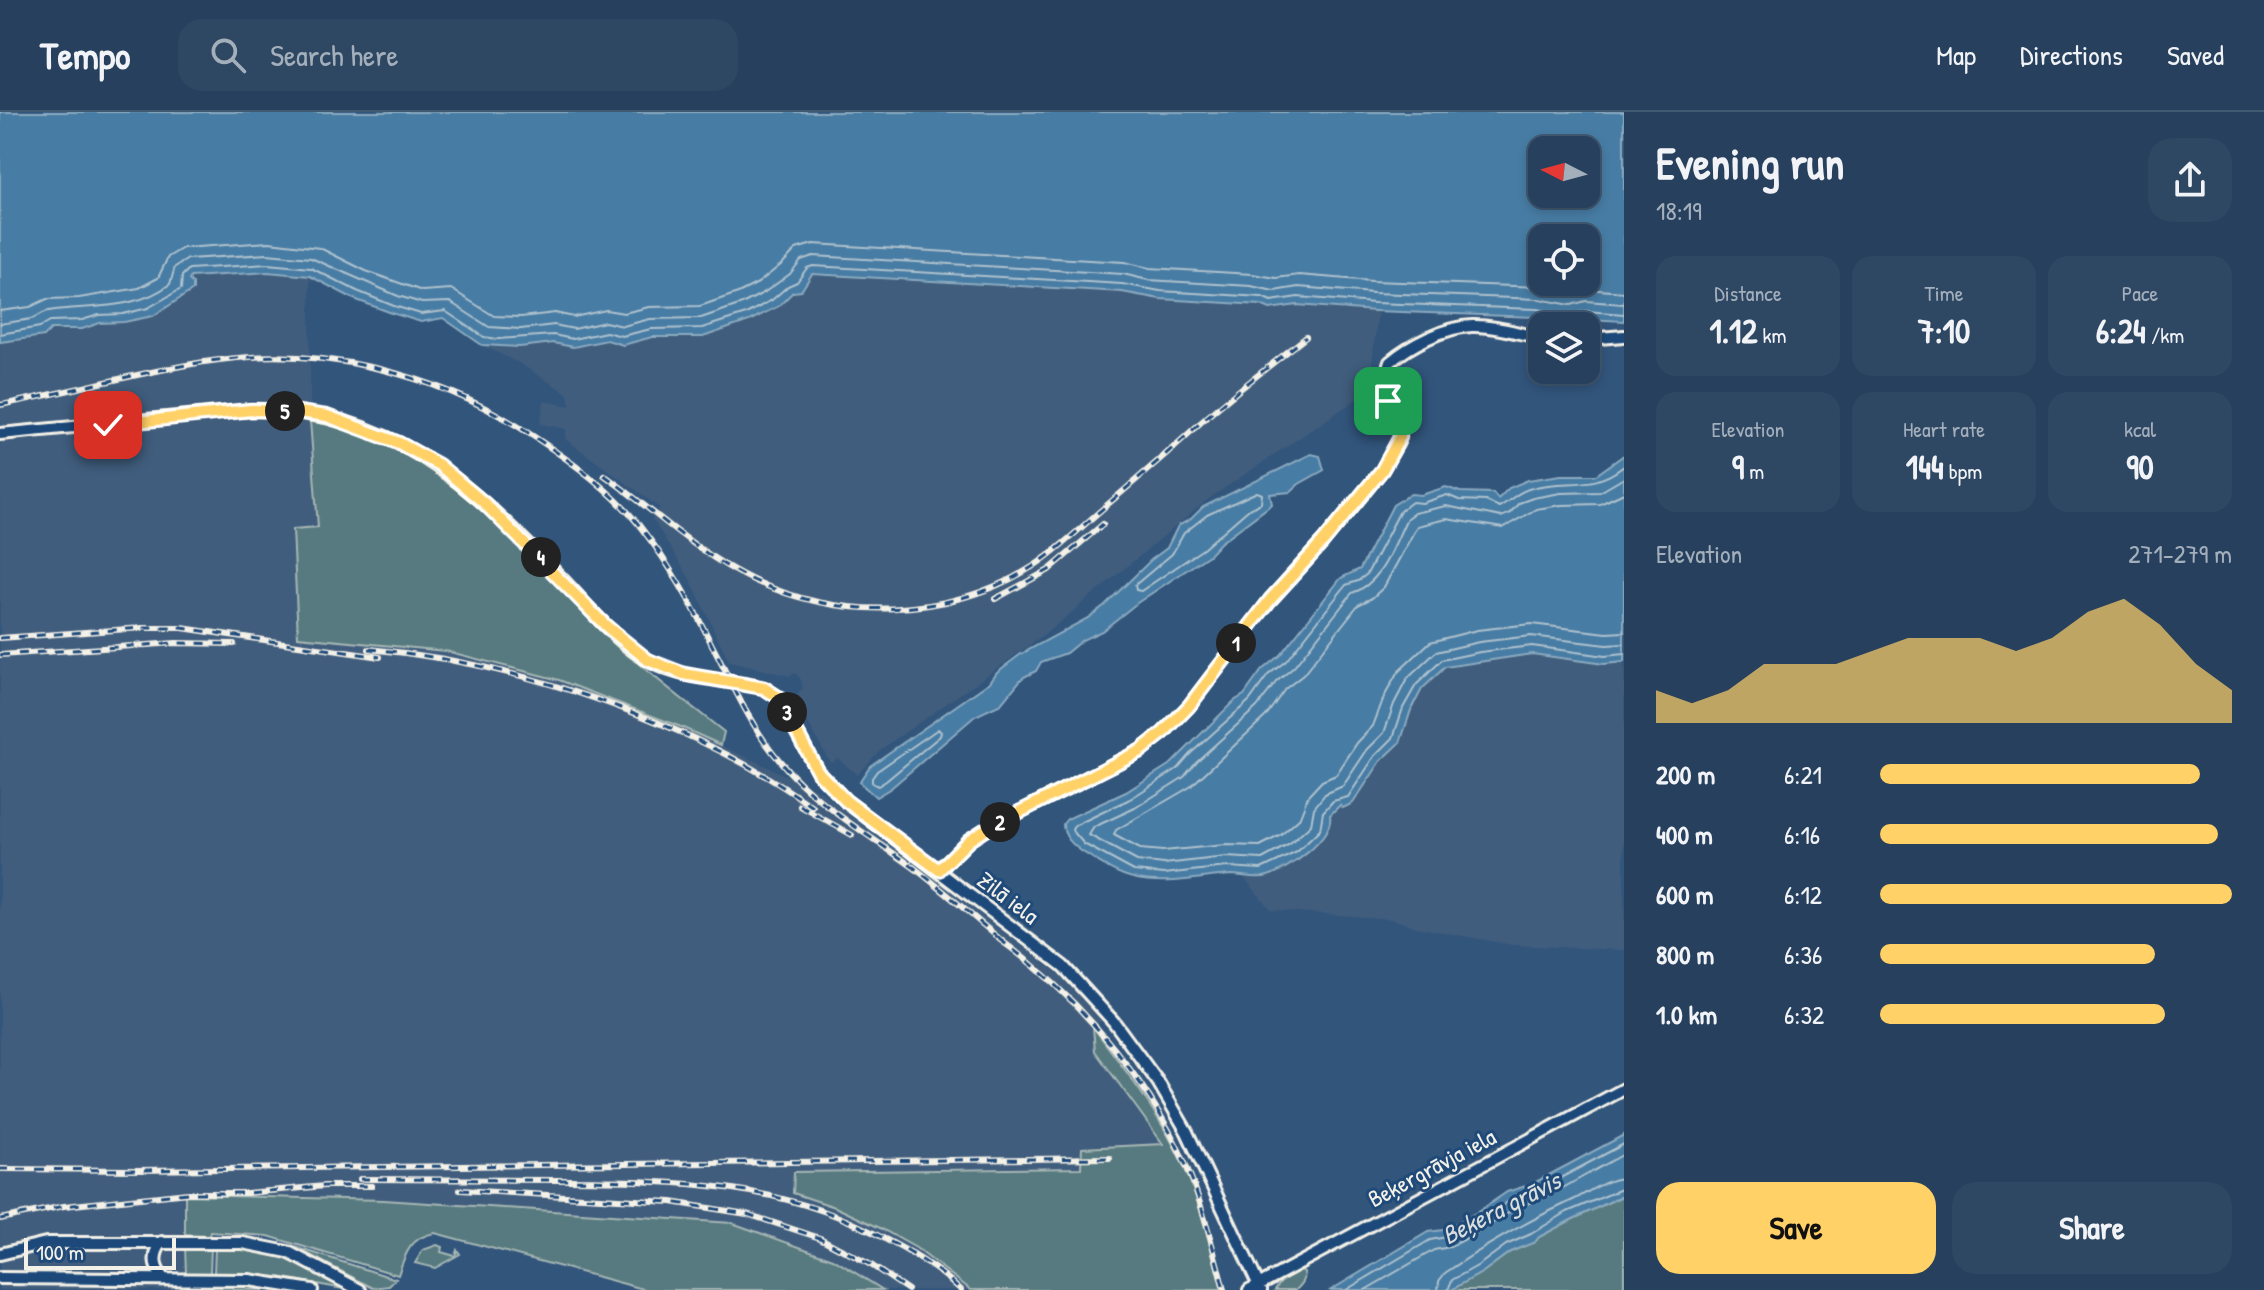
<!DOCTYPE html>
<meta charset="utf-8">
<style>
:root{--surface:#26405d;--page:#2e4763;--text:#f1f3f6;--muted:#a4afbc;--line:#425972;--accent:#ffd166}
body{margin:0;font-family:"Patrick Hand",sans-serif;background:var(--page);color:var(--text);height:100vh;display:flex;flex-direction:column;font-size:30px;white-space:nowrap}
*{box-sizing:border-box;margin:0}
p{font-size:26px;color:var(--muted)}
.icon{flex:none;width:44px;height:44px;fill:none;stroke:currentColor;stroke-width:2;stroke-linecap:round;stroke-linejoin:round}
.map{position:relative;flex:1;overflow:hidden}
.panel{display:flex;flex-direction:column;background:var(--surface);width:640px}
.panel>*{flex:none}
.needle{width:52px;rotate:276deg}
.buttons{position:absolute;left:1528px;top:24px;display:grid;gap:16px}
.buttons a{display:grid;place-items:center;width:72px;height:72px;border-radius:16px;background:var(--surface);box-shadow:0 4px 12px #0003,0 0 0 2px var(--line);font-size:40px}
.scale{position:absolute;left:24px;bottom:20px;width:152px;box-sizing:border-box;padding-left:8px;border:4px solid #f4f1e8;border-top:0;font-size:22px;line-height:28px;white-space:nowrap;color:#f4f1e8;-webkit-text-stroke:6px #1f4a7a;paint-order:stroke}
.pin{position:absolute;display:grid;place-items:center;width:68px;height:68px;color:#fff;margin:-34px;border-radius:16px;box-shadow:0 4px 12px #0006}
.km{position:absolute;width:40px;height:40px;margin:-20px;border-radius:50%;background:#222;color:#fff;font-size:22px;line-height:40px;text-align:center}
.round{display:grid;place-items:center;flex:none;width:84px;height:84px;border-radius:24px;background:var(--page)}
.overview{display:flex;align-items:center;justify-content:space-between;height:136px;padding:0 32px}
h1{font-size:44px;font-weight:700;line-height:60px}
.metrics{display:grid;grid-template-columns:repeat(3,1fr);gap:12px;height:136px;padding:8px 32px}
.metrics div{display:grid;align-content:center;border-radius:20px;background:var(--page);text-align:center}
.metrics b{font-size:34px;font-weight:700}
.metrics small{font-size:22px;font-weight:400}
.metrics p{font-size:22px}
.chart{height:224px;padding:16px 32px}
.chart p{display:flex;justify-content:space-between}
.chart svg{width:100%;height:144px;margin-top:8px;fill:var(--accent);opacity:.7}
.action{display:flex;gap:16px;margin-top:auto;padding:16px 32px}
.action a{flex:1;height:92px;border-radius:24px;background:var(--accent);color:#111;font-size:32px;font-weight:700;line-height:92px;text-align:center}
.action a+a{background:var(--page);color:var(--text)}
ul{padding:0 32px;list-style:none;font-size:26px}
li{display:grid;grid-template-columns:128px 96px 1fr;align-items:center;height:60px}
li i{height:20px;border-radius:10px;background:var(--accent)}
header{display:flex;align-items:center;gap:48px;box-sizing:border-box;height:112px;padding:0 40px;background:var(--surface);border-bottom:2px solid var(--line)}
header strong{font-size:38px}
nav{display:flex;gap:44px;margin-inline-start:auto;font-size:28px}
.search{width:560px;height:72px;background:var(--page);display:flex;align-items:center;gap:20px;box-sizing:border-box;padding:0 28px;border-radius:24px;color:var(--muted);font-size:30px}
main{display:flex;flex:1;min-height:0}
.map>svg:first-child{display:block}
</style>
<header>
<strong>Tempo</strong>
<div class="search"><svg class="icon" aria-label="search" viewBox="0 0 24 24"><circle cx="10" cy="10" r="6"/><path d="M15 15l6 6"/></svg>Search here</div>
<nav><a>Map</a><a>Directions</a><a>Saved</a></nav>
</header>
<main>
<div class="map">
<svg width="1624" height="1178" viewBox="0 0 1624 1178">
<rect width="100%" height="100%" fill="#32557c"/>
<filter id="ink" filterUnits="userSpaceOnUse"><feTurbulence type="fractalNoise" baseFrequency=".0125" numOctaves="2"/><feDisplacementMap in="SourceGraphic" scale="16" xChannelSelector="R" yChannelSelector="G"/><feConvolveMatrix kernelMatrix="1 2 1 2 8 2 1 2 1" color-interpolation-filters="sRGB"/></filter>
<g filter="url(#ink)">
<!-- built -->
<path fill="#405d7d" d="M268,160L310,164V308L318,416L293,417L298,525L446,539L559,568L681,615L820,679L1065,867L1103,908L1093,915L1095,939L1164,1032L1082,1036L1081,1056L794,1060L793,1081L835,1095L880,1116L916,1136L971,1178H883L833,1147L732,1111L384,1088L185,1083V1178H0V230L44,224L51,217H82L157,200L187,183L191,165Z
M812,162L1123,180L1160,187L1262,193L1270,197L1297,193L1378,198L1369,279L1210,386L1043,524L880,638L857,663L838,646L830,650L798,593L797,584L803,576L800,566L795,561L790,564L729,550L690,467L652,407L660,396L565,327L566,317L540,312L544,289L570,294L568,282L522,253L482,233L520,235L553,231L584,234L607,228L623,233L652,225H693L759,205L778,194L793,180L801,179Z
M1624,458V838L1512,833L1420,816L1391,807L1271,798L1242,763L1247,686L1415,461Z"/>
<!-- green -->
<path fill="#577a7f" stroke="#a6b6b4" stroke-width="2" d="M310,308C438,327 519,439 606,523C643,558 684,588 724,620L721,633L681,615L559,568L446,539L298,525L293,417L318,415Z
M1093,915C1130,964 1168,1013 1191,1071C1204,1106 1212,1142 1222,1178H971L916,1136L880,1116L835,1095L793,1081L794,1060L1081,1056L1082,1036L1163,1032L1095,939Z
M185,1083L384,1088L732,1111L833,1147L883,1178H647L435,1121C410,1125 405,1142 398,1163L268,1124L210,1120L209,1124L185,1123Z
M1624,1083V1178H1451L1483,1160L1510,1140L1535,1130L1539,1125L1571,1108Z
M437,1133L442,1135L441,1140L455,1144L457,1138L460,1142L435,1156L415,1151L423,1138Z
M185,1135H211L210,1161H186Z
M215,1135C276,1138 296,1149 349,1178L279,1165L214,1161Z
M295,1135L396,1167L389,1174L373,1176Z
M1297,1156L1304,1160C1306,1168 1302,1172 1296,1178H1275L1283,1165Z
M213,1172L285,1178H213Z"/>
<!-- water -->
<path fill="#477ba4" stroke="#8caabf" stroke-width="2" fill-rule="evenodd" d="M0,0H1624V209L1587,207L1571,211L1536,205L1375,199L1297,193L1270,197L1261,193L1160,187L1122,180L812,162L801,179L793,180L779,194L749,209L703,225H652L623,233L607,228L573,235L553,231L520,235L482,233L443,206L421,210L392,201L354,187L310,164L268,160L191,165L189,168L193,172V178L153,204L124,210L100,211L82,217H51L44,224L0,230ZM1586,38V82H1542V38ZM1586,126V170H1542V126Z
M1311,342L1320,344L1324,358L1299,372L1290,380L1270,382L1272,392L1220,431L1209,443L1137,491L1102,519L1082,528L1066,541L1041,550L1036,559L1022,566L1001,592L975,604L891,676L876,685L859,670L870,654L990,570L997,560L1021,542L1088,506L1105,493L1151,448L1167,436L1178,414L1191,407L1203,395Z
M1624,343V550L1604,552L1532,542L1445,555L1422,577L1411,598L1400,631L1381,649L1353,691L1343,696L1340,693L1330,703C1334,727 1289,757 1268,764C1257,768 1243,763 1231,763C1199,765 1166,774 1133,766C1118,763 1102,752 1089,744C1077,737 1063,727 1063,712L1067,707L1126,680L1172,651L1234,589L1244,583L1262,558L1280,543L1341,466L1360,457L1393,393L1411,382L1421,383L1446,375L1460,380L1493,381L1498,387L1509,376L1528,368L1561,363H1596Z
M1624,1023V1083L1571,1108L1539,1125L1535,1130L1510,1140L1483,1160L1451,1178H1331L1428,1120L1443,1118L1476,1101L1507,1080L1532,1072Z"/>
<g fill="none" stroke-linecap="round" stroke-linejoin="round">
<!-- shore -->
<path stroke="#afc2cd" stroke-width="2" d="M0,199L30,195L47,187L79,186L139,176L158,166L168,145L183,136L269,130L320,136L366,159L422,179L451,177L494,204L521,205L555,201L574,205L606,198L624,201L649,195L700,194L738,181L758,171L782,152L796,137L813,132L1124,150L1149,156L1252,162L1276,166L1299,163L1372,169L1540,175L1571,180L1586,177L1624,180
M0,212C10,210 21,209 31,207C38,205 42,200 49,199C88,193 136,199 170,172L175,155L188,147L267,142L311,146L398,184L422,191L450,190L489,215L521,217L554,213L574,217L605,210L623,214L650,207L701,206L742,192L765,180L790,162L801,148L813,144L1123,162L1148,168L1251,174L1274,179L1298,175L1373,181L1539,187L1571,193L1586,189L1624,192
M0,222L40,215L50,209L82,208L99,203L123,202L148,196L181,177L182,164L189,157L267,152L311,156L357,179L394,194L421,202L445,199L484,225L498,227L553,223L573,227L606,220L622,224L651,217L702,216L746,202L772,188L788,174L797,170L807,156L813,154L1122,172L1160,179L1262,185L1271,189L1298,185L1374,191L1537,197L1571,203L1586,199L1624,202
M1624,354C1591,380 1570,366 1532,376C1516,380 1512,388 1499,395L1486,389L1459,388L1447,383L1422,391L1412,390L1400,399L1367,462L1358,469L1346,473L1286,549L1268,563L1250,588L1190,642L1177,657L1130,687L1074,714L1072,718L1084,732L1134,759L1164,762L1227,755L1261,757L1297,740L1320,718L1323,700L1333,689L1348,685L1375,644L1393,626L1403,596L1416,573L1442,548L1480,540L1532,534L1605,544L1624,542
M1624,366L1600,380L1561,381L1533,386L1519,391L1510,401L1501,405L1446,394L1414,401L1407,406C1394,432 1382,472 1352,481L1294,555L1276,570L1257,595L1197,649L1184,665L1135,696L1094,715L1089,723L1137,749L1164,752L1226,745L1262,747L1290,732L1311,713L1314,696L1325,682L1343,674L1367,638L1384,621L1394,592L1407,567L1436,540L1479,530L1531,524L1606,533L1624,532
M1257,380L1262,382L1261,391L1249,397L1203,437L1141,479L1136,478L1135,473L1172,442L1184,421L1207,403Z
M1624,381L1600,392L1562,393L1536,397L1503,416L1446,407L1417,414L1384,475L1372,486L1358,493L1303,563L1285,577L1266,604L1190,675L1116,718L1114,723L1140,737L1163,739L1225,733L1260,734L1281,723L1299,707L1308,684L1322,669L1336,663L1357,631L1373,614L1384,585L1398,560L1430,530L1477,518L1531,512L1607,521L1624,520
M938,617L941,620L940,624L886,669L878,674L872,671V666L877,659Z
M1346,1178L1430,1128L1447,1125L1481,1108L1509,1089L1536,1079L1624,1032
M1365,1178L1434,1138L1450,1135L1484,1117L1513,1098L1561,1077L1624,1042
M1438,1178L1439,1169L1445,1161C1486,1133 1529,1108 1573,1088C1589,1080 1606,1067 1624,1066
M1448,1178L1452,1168L1479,1153L1506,1133L1531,1122L1567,1100L1624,1076"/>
<!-- street casing -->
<g stroke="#f4f1e8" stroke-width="16">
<path id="street" d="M1586,227L1624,224
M0,322L251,298C391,296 470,372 562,467C589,495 616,531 651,550C684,568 727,567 764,576L778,585L818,660L846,689L1063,854L1114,910L1158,970L1187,1020L1261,1178
M939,758L969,728L986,717L1140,639L1163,621L1189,594L1270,488L1323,430L1382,358L1397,332L1400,325L1399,311L1385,279L1384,268L1390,250C1410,233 1445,215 1472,214C1494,213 1520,222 1542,226
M162,1130C153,1143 153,1154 163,1166
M0,1142L46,1131H243L288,1140L360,1178
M0,1166L249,1168L312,1178
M1249,1178L1624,977"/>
</g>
<!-- street -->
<use href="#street" stroke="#1f4a7a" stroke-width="10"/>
<!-- rail casing -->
<g stroke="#f4f1e8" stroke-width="6">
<path id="rail" d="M0,293C68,280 136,261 204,250C320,231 440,261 536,326C576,353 616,381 645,421C672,456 694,496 713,535C734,575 750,614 780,649C816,693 868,722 913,755C945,779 975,807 1006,832
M604,363C654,398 697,442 753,468C840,509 949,507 1032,455C1059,438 1082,414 1107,393C1137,367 1168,341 1198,313C1232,282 1270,254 1306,225
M995,487L1049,458L1103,412
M0,526L143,516H182L380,545
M369,537C516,550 692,609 813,695
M0,543L176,531L234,532
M800,694L852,723
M999,827C1081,886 1158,977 1194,1073C1206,1107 1215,1143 1224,1178
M0,1057L137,1058L1110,1046
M360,1067C425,1067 490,1068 555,1068C673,1069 779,1068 885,1127C912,1141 939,1157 961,1178
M460,1078L671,1090L747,1102L820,1126L871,1153L908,1178
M0,1107L64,1094L188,1081H247L325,1074H372"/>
</g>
<!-- rail -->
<use href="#rail" stroke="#1f4a7a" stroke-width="3" stroke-dasharray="9" stroke-linecap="butt"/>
</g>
</g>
<g fill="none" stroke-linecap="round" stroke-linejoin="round" filter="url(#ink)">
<!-- route casing -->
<g stroke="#fff" stroke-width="16">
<path id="route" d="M108,313L251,298L291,299L327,304L399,331L439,353L484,391L606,514L648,548L684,562L764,576L778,585L818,660L846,689L939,758L969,728L986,717L1140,639L1163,621L1189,594L1270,488L1323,430L1382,358L1400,325L1399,311L1388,289"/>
</g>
<!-- route -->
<use href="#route" stroke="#ffd166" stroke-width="10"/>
</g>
<g text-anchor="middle" stroke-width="6" stroke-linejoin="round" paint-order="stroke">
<!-- street labels -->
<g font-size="24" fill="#f4f1e8" stroke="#1f4a7a">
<text transform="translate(1008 786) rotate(37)" y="8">Zilā iela</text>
<text transform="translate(1432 1056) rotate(-28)" y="8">Beķergrāvja iela</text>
</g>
<!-- water labels -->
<g font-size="26" font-style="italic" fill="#dadfde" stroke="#1f4a7a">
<text transform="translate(1501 1096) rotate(-27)" y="9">Beķera grāvis</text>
</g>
</g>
</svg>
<div class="buttons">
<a><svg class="needle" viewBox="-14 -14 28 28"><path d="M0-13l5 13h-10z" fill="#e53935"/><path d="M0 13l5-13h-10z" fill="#a4afbc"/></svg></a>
<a><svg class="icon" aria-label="locate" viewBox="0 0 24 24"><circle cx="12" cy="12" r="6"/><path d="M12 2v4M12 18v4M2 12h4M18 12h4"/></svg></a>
<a><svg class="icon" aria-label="layers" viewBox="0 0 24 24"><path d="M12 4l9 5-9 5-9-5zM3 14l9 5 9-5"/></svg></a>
</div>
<div class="scale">100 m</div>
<div class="pin" style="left:1388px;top:289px;background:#1e9e55"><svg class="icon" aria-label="arrive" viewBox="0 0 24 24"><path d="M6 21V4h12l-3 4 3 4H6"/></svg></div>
<div class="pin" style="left:108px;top:313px;background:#d93025"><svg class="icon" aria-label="check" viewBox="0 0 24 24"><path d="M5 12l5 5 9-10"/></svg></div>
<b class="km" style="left:1236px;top:531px">1</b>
<b class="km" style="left:1000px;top:710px">2</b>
<b class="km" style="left:787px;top:600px">3</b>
<b class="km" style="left:541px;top:445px">4</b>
<b class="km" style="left:285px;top:299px">5</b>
</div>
<section class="panel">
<div class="overview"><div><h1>Evening run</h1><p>18:19</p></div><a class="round"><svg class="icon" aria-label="share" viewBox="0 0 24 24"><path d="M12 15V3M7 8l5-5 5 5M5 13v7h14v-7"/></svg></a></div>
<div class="metrics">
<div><p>Distance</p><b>1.12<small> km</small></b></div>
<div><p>Time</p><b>7:10</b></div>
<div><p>Pace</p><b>6:24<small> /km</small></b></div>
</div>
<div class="metrics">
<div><p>Elevation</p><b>9<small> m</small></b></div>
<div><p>Heart rate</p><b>144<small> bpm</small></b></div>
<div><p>kcal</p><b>90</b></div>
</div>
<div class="chart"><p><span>Elevation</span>271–279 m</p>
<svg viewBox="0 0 160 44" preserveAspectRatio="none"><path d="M0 44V34L10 38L20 34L30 26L40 26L50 26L60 22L70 18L80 18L90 18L100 22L110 18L120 10L130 6L140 14L150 26L160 34V44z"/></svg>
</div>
<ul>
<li><b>200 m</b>6:21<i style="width:91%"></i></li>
<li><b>400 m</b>6:16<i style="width:96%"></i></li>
<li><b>600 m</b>6:12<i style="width:100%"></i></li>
<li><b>800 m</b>6:36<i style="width:78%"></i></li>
<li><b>1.0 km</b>6:32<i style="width:81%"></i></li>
</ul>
<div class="action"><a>Save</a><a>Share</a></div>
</section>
</main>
